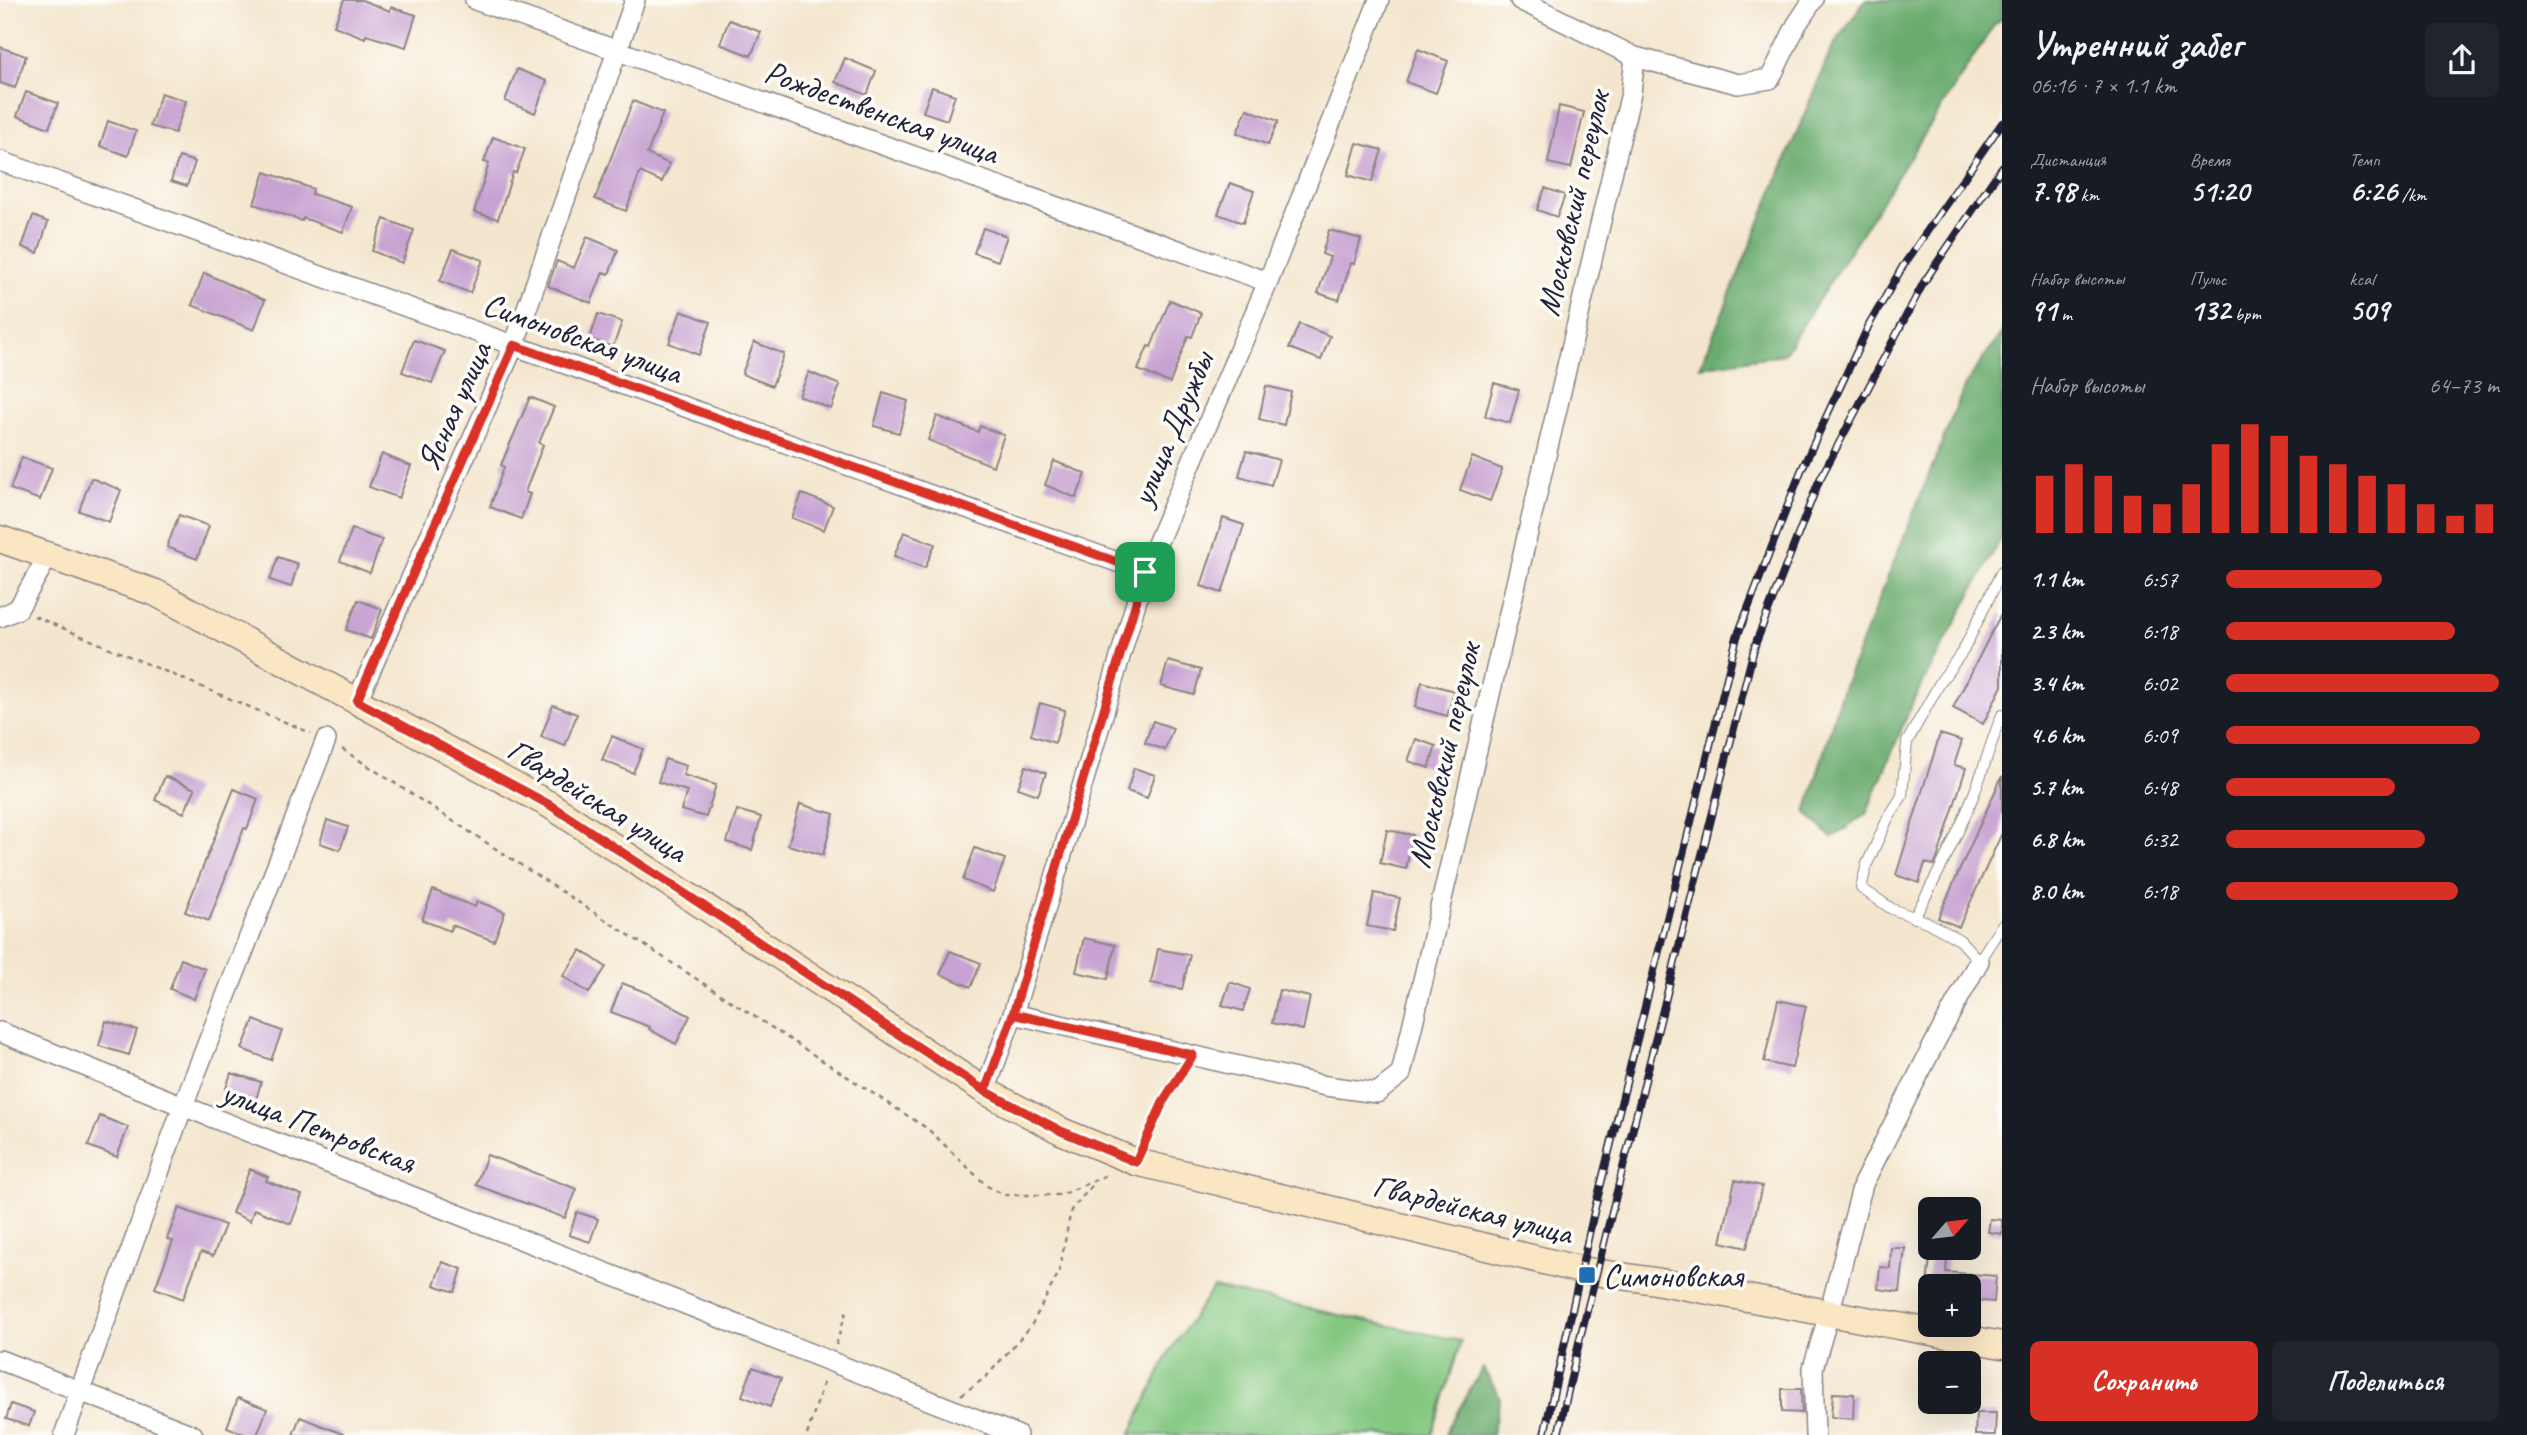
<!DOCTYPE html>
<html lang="ru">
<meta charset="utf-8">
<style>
:root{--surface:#171b24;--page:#20242c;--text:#f1f3f6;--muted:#9ea1a6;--accent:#d93025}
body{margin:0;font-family:Caveat,sans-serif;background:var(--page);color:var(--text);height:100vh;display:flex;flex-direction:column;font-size:26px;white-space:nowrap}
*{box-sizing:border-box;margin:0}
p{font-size:23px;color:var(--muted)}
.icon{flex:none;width:38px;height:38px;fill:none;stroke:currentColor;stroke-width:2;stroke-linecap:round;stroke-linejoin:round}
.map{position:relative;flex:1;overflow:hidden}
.sheet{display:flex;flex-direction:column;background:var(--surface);width:525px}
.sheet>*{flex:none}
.needle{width:46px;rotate:62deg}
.fabs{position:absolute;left:1918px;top:1197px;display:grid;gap:14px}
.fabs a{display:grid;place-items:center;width:63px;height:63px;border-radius:10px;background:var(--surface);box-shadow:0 7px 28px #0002;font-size:35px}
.pin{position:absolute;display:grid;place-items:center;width:60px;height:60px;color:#fff;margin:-30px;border-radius:14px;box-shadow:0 4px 10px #0006}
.round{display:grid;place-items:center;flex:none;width:74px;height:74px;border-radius:10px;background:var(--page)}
.headline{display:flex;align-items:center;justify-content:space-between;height:119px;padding:0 28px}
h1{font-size:38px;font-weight:800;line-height:52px}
.stats{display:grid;grid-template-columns:repeat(3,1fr);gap:10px;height:119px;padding:7px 28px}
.stats div{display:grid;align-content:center}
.stats b{font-size:30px;font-weight:800}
.stats small{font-size:19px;font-weight:400}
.stats p{font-size:19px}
.chart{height:196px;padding:14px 28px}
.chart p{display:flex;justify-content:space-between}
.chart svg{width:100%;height:126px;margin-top:7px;stroke:var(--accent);stroke-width:6}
.cta{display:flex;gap:14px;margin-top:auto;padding:14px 28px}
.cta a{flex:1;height:80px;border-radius:10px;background:var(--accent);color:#fff;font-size:28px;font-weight:800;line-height:80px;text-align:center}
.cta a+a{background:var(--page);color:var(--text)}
ul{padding:0 28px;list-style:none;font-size:23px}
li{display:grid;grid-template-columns:112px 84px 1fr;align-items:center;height:52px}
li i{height:18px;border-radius:9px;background:var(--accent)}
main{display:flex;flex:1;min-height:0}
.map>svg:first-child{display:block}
</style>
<main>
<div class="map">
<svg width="2002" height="1435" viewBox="0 0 2002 1435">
<rect width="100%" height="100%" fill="#fdfcf7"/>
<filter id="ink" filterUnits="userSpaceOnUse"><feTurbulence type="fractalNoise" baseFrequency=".0143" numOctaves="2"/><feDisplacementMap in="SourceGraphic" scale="14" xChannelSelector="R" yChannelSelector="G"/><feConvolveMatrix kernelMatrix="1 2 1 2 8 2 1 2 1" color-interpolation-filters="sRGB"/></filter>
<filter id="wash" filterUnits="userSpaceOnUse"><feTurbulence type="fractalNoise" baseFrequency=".00686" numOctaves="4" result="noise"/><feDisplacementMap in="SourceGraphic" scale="28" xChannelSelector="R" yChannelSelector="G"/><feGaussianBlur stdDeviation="1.57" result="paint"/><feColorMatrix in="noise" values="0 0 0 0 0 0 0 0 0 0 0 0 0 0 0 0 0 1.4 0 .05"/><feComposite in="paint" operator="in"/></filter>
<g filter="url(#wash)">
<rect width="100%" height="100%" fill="#f4e6ce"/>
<!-- green -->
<path fill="#83c780" stroke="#52745e" stroke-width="2" d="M1213,1288L1461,1341L1432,1435H1130L1170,1351Z"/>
<!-- forest -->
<path fill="#6aac6e" stroke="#466754" stroke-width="2" d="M1865,0H2002V18L1994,25L1784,354L1700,367L1831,50Z
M2002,332V537L1914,699L1866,814L1832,838L1806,813L1840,696L1965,385Z
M1483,1368L1500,1398L1492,1435H1446L1449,1426Z"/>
<g id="blocks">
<!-- building -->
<path fill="#c7a2d2" d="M344,0H362L390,11L391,7L416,15L406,47L366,35L365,38L334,26Z
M729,20L761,32L751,56L720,44Z
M0,47L26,56L15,88L0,83Z
M1418,49L1448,61L1436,93L1406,82Z
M845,58L876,71L867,95L835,82Z
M517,69L547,81L535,113L505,101Z
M932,87L955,95L947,120L923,112Z
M26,92L58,103L49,128L17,116Z
M161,93L186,101L175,133L150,126Z
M633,101L663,113L647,154L670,164L662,182L640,172L626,211L595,199Z
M1559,106L1584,112L1571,168L1548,163Z
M1247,109L1278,121L1268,145L1237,133Z
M108,121L136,131L128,156L100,146Z
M493,137L525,149L516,173L513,172L498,219L474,212L489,163L484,162Z
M1357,143L1382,150L1372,182L1348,175Z
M179,157L195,162L187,186L171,181Z
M265,172L313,189L312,194L352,207L343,232L303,218L302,221L254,204Z
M1230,183L1254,191L1243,223L1218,214Z
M1545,188L1565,195L1557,217L1537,210Z
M33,216L48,222L38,253L22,247Z
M384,219L414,230L402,263L372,251Z
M983,228L1007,236L998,261L974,253Z
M1329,230L1361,239L1354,264L1351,263L1339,300L1318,293L1330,257L1322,254Z
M587,237L618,250L609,274L603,272L591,303L548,286L557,261L574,268Z
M453,249L483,260L470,293L440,281Z
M204,273L265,300L254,330L192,305Z
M1170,300L1201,313L1192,337L1188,336L1170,383L1138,370L1148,346L1151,347Z
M681,311L711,322L699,355L669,343Z
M598,314L622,322L613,347L590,339Z
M1299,324L1330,336L1321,360L1289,348Z
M414,340L445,351L432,383L402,372Z
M754,342L784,354L772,386L742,374Z
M809,372L840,385L831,409L799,396Z
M1494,383L1519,390L1510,423L1485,416Z
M1266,386L1291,392L1284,425L1259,419Z
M883,393L908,401L899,433L874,426Z
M530,397L554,407L539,443L543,445L525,492L530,494L521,519L490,507L504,467L501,465Z
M937,416L978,432L980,426L1004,435L993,466L928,440Z
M1246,451L1279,460L1271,485L1239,476Z
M382,454L411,466L399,498L369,487Z
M22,457L52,468L40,500L10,489Z
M1472,457L1502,469L1490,501L1460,490Z
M1054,461L1086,474L1076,498L1045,485Z
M91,478L121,490L109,522L79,511Z
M802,494L833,506L824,530L792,518Z
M179,515L209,526L197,559L167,547Z
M1223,518L1244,525L1222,593L1201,586Z
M352,529L382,540L370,573L340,561Z
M904,532L935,544L925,568L894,556Z
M278,557L298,564L291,587L270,580Z
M358,600L382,609L371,639L346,630Z
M2002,612V686L1983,724L1953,708Z
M1168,661L1201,670L1194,695L1161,686Z
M1422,682L1454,691L1447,716L1415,707Z
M1040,703L1065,710L1055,743L1031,735Z
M553,705L577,714L565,746L541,737Z
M1153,721L1173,728L1165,750L1145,743Z
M1940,734L1962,741L1954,765L1966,768L1937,859L1934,865L1925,863L1919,883L1896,875Z
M612,736L643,749L633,773L602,760Z
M1416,739L1436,746L1429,768L1408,761Z
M665,759L686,766L683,775L716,785L706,817L681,810L687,791L658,782Z
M1026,766L1046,773L1038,795L1018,788Z
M1134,768L1155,775L1147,798L1127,791Z
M165,776L195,789L184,813L155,800Z
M2002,776V833L1959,927L1938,918Z
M234,789L258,799L247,829L244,828L209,921L185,912Z
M800,804L834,814L823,855L788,845Z
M737,810L761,817L752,850L727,842Z
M327,820L348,827L340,850L320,843Z
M1387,830L1413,835L1406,869L1380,863Z
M975,848L1005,859L993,892L963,880Z
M433,890L475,907L477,901L505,912L494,941L452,925L450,931L422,920Z
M1374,893L1400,898L1393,931L1367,926Z
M1084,938L1115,945L1108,979L1076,972Z
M1158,949L1190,955L1182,989L1151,983Z
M581,950L606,967L589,993L563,976Z
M950,951L981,963L971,987L940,974Z
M181,959L205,969L194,999L170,989Z
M1230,982L1250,989L1243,1011L1222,1005Z
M622,983L650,994L690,1016L676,1044L649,1029L650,1027L611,1012Z
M1279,990L1310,997L1303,1030L1272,1023Z
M1778,1000L1806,1006L1792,1068L1764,1062Z
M254,1020L282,1031L271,1060L242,1049Z
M106,1021L137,1030L129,1055L99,1046Z
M231,1073L261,1082L254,1107L223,1098Z
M100,1116L128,1127L117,1157L88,1146Z
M487,1155L577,1189L565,1218L476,1185Z
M250,1169L268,1177L266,1181L302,1195L291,1224L254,1209L250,1221L232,1213Z
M1735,1180L1762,1186L1747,1248L1721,1242Z
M179,1208L225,1225L213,1256L201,1252L183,1299L155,1288L173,1241L167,1239Z
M577,1212L598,1219L590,1242L569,1235Z
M1990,1219L2002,1220V1234L1988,1232Z
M1891,1248H1905L1900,1292L1878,1289L1880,1267L1890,1268Z
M1931,1248H1948L1946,1272L1996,1276L1994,1302L1969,1300L1970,1286H1927Z
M442,1262L462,1269L455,1292L434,1285Z
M753,1367L781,1378L770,1407L742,1396Z
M1782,1389H1801L1802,1413L1782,1412Z
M1833,1393L1854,1394L1853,1419L1831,1417Z
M238,1398L267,1409L257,1435H247L227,1427Z
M11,1404L34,1412L29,1426L6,1419Z
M1976,1413H1996L1995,1435H1975Z
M300,1417L343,1434V1435H293Z"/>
</g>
</g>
<g filter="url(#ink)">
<use href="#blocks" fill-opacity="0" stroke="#8b8484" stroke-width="2"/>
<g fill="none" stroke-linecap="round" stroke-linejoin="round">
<!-- lane casing -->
<g stroke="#8b8484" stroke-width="12">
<path id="lane" d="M2002,571L1963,651L1941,681L1907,742L1902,796L1888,818L1867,864L1861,888L1892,909L1927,922L1960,940L1979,961L2002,925
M1914,918C1936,878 1957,838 1973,796C1984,770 1991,741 2002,715"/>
</g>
<!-- street casing -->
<g stroke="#8b8484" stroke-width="22">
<path id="street" d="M475,0L1268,282
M1520,0L1635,57L1738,84L1770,79L1797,24L1813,0
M0,161L1145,572
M0,617L18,609L48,556
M357,701L514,345L635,0
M1013,1014L1326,1086L1377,1093L1401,1074L1631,93L1635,57
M0,1032L183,1106L1017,1435
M985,1091L1013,1014L1061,858L1145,572L1268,282L1379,0
M0,1360L193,1435
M64,1435L183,1106L326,740
M1815,1435L1813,1368L1829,1314L1863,1184L1935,1042L1979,961"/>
</g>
<!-- secondary casing -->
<g stroke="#8b8484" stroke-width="29">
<path id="secondary" d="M0,539L156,593L550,805L985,1091L1061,1131L1136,1162L1581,1270L1655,1281L2002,1345"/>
</g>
<!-- path -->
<path stroke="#8b8484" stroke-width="2.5" stroke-dasharray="5 5" stroke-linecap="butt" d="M34,616L311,733
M342,749L928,1129L987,1186L1005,1195H1061L1107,1175
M1144,1143L1164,1100L1182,1072
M836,1345L847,1309
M961,1395L986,1377L1031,1326L1059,1272L1071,1210L1095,1182
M807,1435L825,1378"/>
<!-- lane -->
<use href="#lane" stroke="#fff" stroke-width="10"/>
<!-- street -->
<use href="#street" stroke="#fff" stroke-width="19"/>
<!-- secondary -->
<use href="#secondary" stroke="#fbe6c4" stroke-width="26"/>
<!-- rail casing -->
<g stroke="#22223b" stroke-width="8">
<path id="rail" d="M1544,1435L1594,1212L1737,637L1801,471L1869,325L1903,266L2002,123
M1558,1435L1580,1338L1755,645L1819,481L1924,282L2002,167"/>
</g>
<!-- rail -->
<use href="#rail" stroke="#fdfcf7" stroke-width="5" stroke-dasharray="16" stroke-linecap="butt"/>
</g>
</g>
<g fill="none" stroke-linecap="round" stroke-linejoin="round" filter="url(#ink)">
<!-- route casing -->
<g stroke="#fff" stroke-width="14">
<path id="route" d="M1145,572L1013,1014L985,1091L1061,1131L1136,1162L1164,1100L1193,1055L1013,1014L985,1091L550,805L357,701L514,345L1145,572"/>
</g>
<!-- route -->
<use href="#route" stroke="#d93025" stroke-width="9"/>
</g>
<!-- markers -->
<rect fill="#1f6fb2" stroke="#fdfcf7" stroke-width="2.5" x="1578" y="1266" width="18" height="18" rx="3.5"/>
<g text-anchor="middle" stroke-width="7" stroke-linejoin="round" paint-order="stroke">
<!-- street labels -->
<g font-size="33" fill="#22223b" stroke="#fdfcf7">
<text transform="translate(882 111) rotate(20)" y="12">Рождественская улица</text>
<text transform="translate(1572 203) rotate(-77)" y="12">Московский переулок</text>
<text transform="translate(583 337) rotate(20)" y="12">Симоновская улица</text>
<text transform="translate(453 406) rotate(-66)" y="12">Ясная улица</text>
<text transform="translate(1171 428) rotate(-67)" y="12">улица Дружбы</text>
<text transform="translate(1443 755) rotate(-77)" y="12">Московский переулок</text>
<text transform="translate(598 799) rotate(32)" y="12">Гвардейская улица</text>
<text transform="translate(319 1126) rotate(21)" y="12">улица Петровская</text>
<text transform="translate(1473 1208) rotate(14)" y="12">Гвардейская улица</text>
</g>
<!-- poi labels -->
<g font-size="33" fill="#22223b" stroke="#fdfcf7" text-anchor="start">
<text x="1603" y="1287">Симоновская</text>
</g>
</g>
</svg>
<div class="fabs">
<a><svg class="needle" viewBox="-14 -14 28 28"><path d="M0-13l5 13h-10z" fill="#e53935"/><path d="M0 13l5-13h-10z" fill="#9ea1a6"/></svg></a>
<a>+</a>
<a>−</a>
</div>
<div class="pin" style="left:1145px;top:572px;background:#1e9e55"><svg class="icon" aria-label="arrive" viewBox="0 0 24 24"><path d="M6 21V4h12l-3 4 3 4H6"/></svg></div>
</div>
<section class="sheet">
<div class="headline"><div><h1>Утренний забег</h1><p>06:16 · 7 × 1.1 km</p></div><a class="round"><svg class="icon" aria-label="share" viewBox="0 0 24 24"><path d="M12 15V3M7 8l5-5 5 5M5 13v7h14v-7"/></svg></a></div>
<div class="stats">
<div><p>Дистанция</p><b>7.98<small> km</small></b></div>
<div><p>Время</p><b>51:20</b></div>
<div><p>Темп</p><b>6:26<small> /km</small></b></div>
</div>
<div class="stats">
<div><p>Набор высоты</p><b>91<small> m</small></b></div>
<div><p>Пульс</p><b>132<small> bpm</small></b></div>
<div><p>kcal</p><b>509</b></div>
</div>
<div class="chart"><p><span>Набор высоты</span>64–73 m</p>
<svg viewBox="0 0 160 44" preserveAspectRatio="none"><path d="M5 44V24M15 44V20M25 44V24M35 44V31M45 44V34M55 44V27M65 44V13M75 44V6M85 44V10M95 44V17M105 44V20M115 44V24M125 44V27M135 44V34M145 44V38M155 44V34"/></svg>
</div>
<ul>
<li><b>1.1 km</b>6:57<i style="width:57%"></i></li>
<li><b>2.3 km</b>6:18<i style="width:84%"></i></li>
<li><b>3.4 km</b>6:02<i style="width:100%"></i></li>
<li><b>4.6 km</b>6:09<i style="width:93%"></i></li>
<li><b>5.7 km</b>6:48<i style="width:62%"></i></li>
<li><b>6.8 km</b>6:32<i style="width:73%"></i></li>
<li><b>8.0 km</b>6:18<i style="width:85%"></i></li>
</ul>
<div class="cta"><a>Сохранить</a><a>Поделиться</a></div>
</section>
</main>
